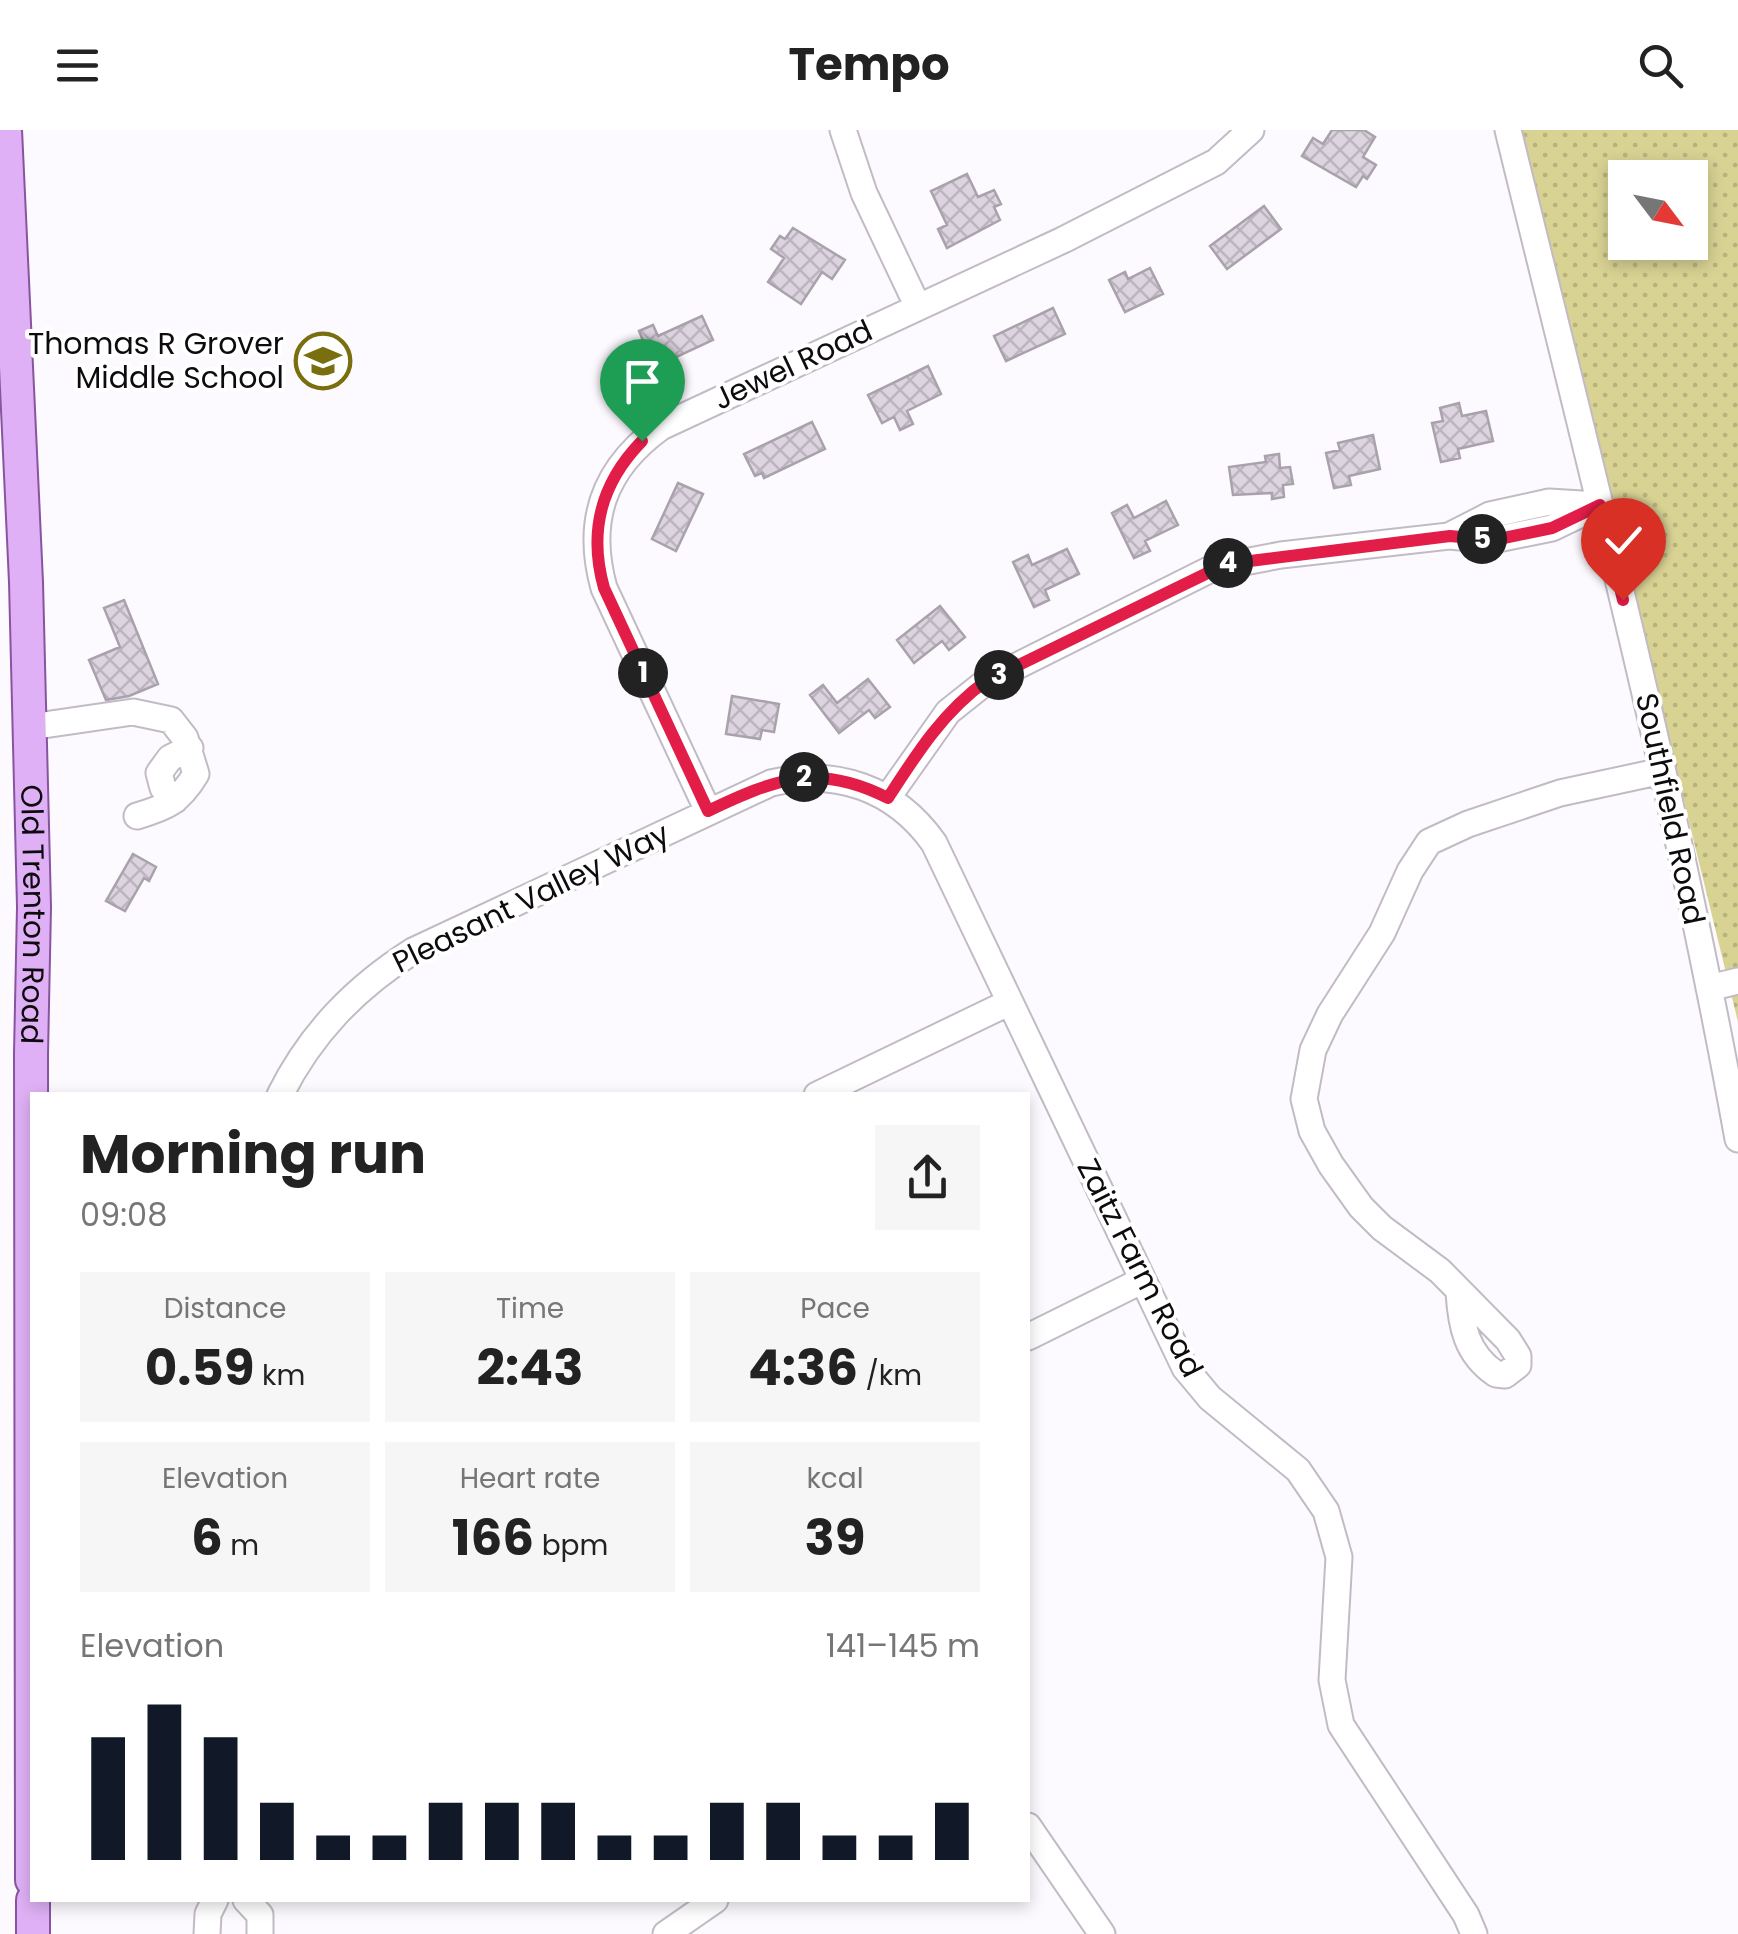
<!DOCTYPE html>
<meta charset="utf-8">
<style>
:root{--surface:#fff;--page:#f6f6f6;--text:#222;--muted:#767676;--accent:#111827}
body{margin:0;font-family:Poppins,sans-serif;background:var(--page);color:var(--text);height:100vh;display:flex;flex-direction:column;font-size:38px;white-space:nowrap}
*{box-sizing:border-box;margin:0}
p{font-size:32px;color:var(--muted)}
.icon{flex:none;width:55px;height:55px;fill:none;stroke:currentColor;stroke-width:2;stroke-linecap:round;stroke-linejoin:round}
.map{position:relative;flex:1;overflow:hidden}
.details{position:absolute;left:30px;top:962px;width:1000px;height:810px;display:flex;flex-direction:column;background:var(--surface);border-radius:0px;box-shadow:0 5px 15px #0003}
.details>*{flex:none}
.needle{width:65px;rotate:122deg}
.tools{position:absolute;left:1608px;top:30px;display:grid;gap:20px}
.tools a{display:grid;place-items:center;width:100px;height:100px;border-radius:0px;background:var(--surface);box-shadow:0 5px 15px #0003;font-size:50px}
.pin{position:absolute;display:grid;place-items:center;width:85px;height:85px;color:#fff;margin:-102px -42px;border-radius:50% 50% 50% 0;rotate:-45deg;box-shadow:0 0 10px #0007}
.pin .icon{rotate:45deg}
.km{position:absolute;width:50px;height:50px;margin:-25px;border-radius:50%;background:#222;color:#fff;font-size:28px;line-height:50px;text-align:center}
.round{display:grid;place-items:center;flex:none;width:105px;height:105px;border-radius:0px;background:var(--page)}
.head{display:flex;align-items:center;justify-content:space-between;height:170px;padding:0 50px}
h1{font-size:55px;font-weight:700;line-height:75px}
.figures{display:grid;grid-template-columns:repeat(3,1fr);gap:15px;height:170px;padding:10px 50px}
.figures div{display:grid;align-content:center;border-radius:0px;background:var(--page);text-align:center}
.figures b{font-size:50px;font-weight:700}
.figures small{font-size:28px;font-weight:400}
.figures p{font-size:28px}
.chart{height:280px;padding:20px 50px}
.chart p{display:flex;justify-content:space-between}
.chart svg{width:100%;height:180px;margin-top:10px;stroke:var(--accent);stroke-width:6}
header{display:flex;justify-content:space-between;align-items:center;height:130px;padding:0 50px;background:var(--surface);font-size:45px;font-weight:700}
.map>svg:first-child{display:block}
</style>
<header><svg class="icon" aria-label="menu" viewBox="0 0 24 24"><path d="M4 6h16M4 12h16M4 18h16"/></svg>Tempo<svg class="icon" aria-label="search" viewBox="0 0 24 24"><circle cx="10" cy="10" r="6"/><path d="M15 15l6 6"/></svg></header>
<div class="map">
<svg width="1738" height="1804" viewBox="0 0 1738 1804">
<defs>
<pattern id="grass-dots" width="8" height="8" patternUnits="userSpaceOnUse" patternTransform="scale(2.5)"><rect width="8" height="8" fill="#d8d293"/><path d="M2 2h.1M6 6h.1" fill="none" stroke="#b8b37e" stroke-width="1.8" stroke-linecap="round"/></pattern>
<pattern id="building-cross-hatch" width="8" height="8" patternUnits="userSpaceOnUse" patternTransform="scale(2.5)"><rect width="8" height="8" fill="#dcd4df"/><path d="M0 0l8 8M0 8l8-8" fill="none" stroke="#bcb5be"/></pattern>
</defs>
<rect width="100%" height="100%" fill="#fdfaff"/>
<!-- grass -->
<path fill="url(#grass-dots)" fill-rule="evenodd" d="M1520,0H1738V892ZM1625,48H1690V112H1625Z"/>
<!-- building -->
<path fill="url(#building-cross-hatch)" stroke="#a9a2ac" stroke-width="2.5" d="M1332,0H1364L1375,7L1363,27L1376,35L1367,49L1363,46L1356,57L1302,26L1313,8L1323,14Z
M967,44L978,67L994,60L1001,74L994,77L1000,90L947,118L938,99L947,95L931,61Z
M1264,76L1281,99L1227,139L1210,116Z
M793,98L845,130L832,149L822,142L801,174L768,152L784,128L771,119L780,106L785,109Z
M1150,138L1163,164L1125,182L1109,150L1125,142L1128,149Z
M1053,178L1065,204L1006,231L994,206Z
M702,186L713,210L644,242L635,222L643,219L641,214L644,213L639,201L653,195L658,206Z
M928,236L941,264L907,281L913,294L900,300L894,287L882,293L868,265Z
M1459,273L1462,286L1486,281L1493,311L1458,319L1460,328L1441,332L1432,293L1443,291L1440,278Z
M812,292L825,319L764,348L762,343L755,346L744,324Z
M1373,305L1380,339L1349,346L1351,355L1334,358L1326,323L1340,320L1338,313Z
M1279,324L1280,338L1290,337L1293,354L1283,355L1284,367L1272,369V363L1233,365L1229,337L1266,332L1265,326Z
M678,353L703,364L676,421L652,409Z
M1166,371L1178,395L1145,411L1150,421L1134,428L1112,383L1127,375L1134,388Z
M1067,419L1079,444L1045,460L1049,470L1034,477L1013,432L1028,425L1032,435Z
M124,470L158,554L129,566L106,570L89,530L120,517L104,478Z
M940,476L965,507L949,520L942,511L914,533L897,510Z
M868,549L890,577L875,588L869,580L839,603L810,565L823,555L837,573Z
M732,566L779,574L774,602L762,600L760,609L726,604Z
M133,724L156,737L149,751L144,748L125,781L106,771Z"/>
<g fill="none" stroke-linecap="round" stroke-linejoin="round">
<!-- minor casing -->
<g stroke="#c2bbc6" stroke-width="29">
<path id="minor" d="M843,0L864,63L918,177
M1508,0C1590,335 1677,670 1738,1009
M1449,406L1490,385L1549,372L1598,375
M30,597L133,582L171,590L185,608L196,644C179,672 167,677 137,686
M888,667L948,582L987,551L1213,438L1281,425L1449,406L1493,410L1552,398L1600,375
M175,670L163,658L159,643L170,628L190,618
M708,681L604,458C585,390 604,338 661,297L1063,110L1216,32L1251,0
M1709,858L1738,851
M280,965C311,903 355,858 413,821L771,653C836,638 895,658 934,713L1185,1238L1210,1268L1298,1340L1326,1381L1339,1427L1332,1550L1341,1595L1466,1785L1474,1804
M817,965L1010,872
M1459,1162C1461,1195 1466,1224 1496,1244L1505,1245L1518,1235V1226L1508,1210L1440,1141L1382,1098L1361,1077L1331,1035L1312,1001L1304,969L1313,920L1330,884L1382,803L1410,741L1429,712L1468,694L1560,663L1662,641
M1028,1207L1143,1150
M1028,1696L1102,1804
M246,1770L260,1785V1804
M207,1804L208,1784L215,1770
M666,1804L715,1770"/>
</g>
<!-- major casing -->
<g stroke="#8854a0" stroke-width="36">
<g id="major">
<path id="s1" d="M5,0L26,452L34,777L31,924L32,1750"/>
<path d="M33,1770V1804"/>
</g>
</g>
<!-- minor -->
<use href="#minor" stroke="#fff" stroke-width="25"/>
<!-- major -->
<use href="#major" stroke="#dfb0f5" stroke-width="32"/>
</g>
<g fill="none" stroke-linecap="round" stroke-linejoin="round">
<!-- route casing -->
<g stroke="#fff" stroke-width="20">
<path id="route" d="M642,311C601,353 588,401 604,458L708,681C775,649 818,632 888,668C917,623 943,582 986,551L1226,434L1450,406L1494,410L1552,398L1600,375L1623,470"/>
</g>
<!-- route -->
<use href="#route" stroke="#e11d48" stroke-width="12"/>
</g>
<!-- icons -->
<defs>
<g id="school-ring" transform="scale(2.875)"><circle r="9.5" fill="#fff" stroke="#7a6f0e" stroke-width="1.5"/><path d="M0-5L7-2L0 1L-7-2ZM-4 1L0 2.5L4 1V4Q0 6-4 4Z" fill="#7a6f0e"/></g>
</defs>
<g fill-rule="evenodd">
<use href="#school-ring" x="323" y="231"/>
</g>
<g text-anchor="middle" stroke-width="8" stroke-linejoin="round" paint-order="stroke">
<!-- poi labels -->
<g font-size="30" fill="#0d0b0e" stroke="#fff" text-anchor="end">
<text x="284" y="224">Thomas R Grover<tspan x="284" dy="34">Middle School</tspan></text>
</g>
<!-- street labels -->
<g font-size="30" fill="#0d0b0e" stroke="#fff">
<text transform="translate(793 235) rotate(-25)" y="10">Jewel Road</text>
<text transform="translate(1670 679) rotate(78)" y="10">Southfield Road</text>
<text transform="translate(531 768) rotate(-26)" y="10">Pleasant Valley Way</text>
<text dy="10" stroke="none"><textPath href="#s1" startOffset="785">Old Trenton Road</textPath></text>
<text transform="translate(1140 1138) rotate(63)" y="10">Zaitz Farm Road</text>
</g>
</g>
</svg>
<div class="tools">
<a><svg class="needle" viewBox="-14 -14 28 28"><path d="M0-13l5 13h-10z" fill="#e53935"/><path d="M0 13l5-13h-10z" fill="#767676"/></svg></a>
</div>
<div class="pin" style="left:642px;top:311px;background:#1e9e55"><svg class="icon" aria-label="arrive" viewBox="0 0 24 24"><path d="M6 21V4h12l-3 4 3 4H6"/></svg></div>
<div class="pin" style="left:1623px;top:470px;background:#d93025"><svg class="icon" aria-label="check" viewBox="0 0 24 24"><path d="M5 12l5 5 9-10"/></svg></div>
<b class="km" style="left:643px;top:543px">1</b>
<b class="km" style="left:804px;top:647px">2</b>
<b class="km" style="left:999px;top:545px">3</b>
<b class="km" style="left:1228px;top:433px">4</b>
<b class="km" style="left:1482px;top:409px">5</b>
<section class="details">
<div class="head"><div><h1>Morning run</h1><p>09:08</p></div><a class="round"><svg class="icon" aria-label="share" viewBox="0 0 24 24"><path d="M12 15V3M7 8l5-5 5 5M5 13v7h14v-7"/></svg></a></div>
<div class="figures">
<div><p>Distance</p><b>0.59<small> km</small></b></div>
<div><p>Time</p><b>2:43</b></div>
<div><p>Pace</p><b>4:36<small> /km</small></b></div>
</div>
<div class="figures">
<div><p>Elevation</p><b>6<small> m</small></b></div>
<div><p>Heart rate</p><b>166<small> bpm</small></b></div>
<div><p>kcal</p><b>39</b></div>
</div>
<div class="chart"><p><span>Elevation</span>141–145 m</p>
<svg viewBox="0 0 160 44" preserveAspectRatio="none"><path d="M5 44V14M15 44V6M25 44V14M35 44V30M45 44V38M55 44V38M65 44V30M75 44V30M85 44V30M95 44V38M105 44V38M115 44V30M125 44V30M135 44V38M145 44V38M155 44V30"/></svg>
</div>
</section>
</div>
